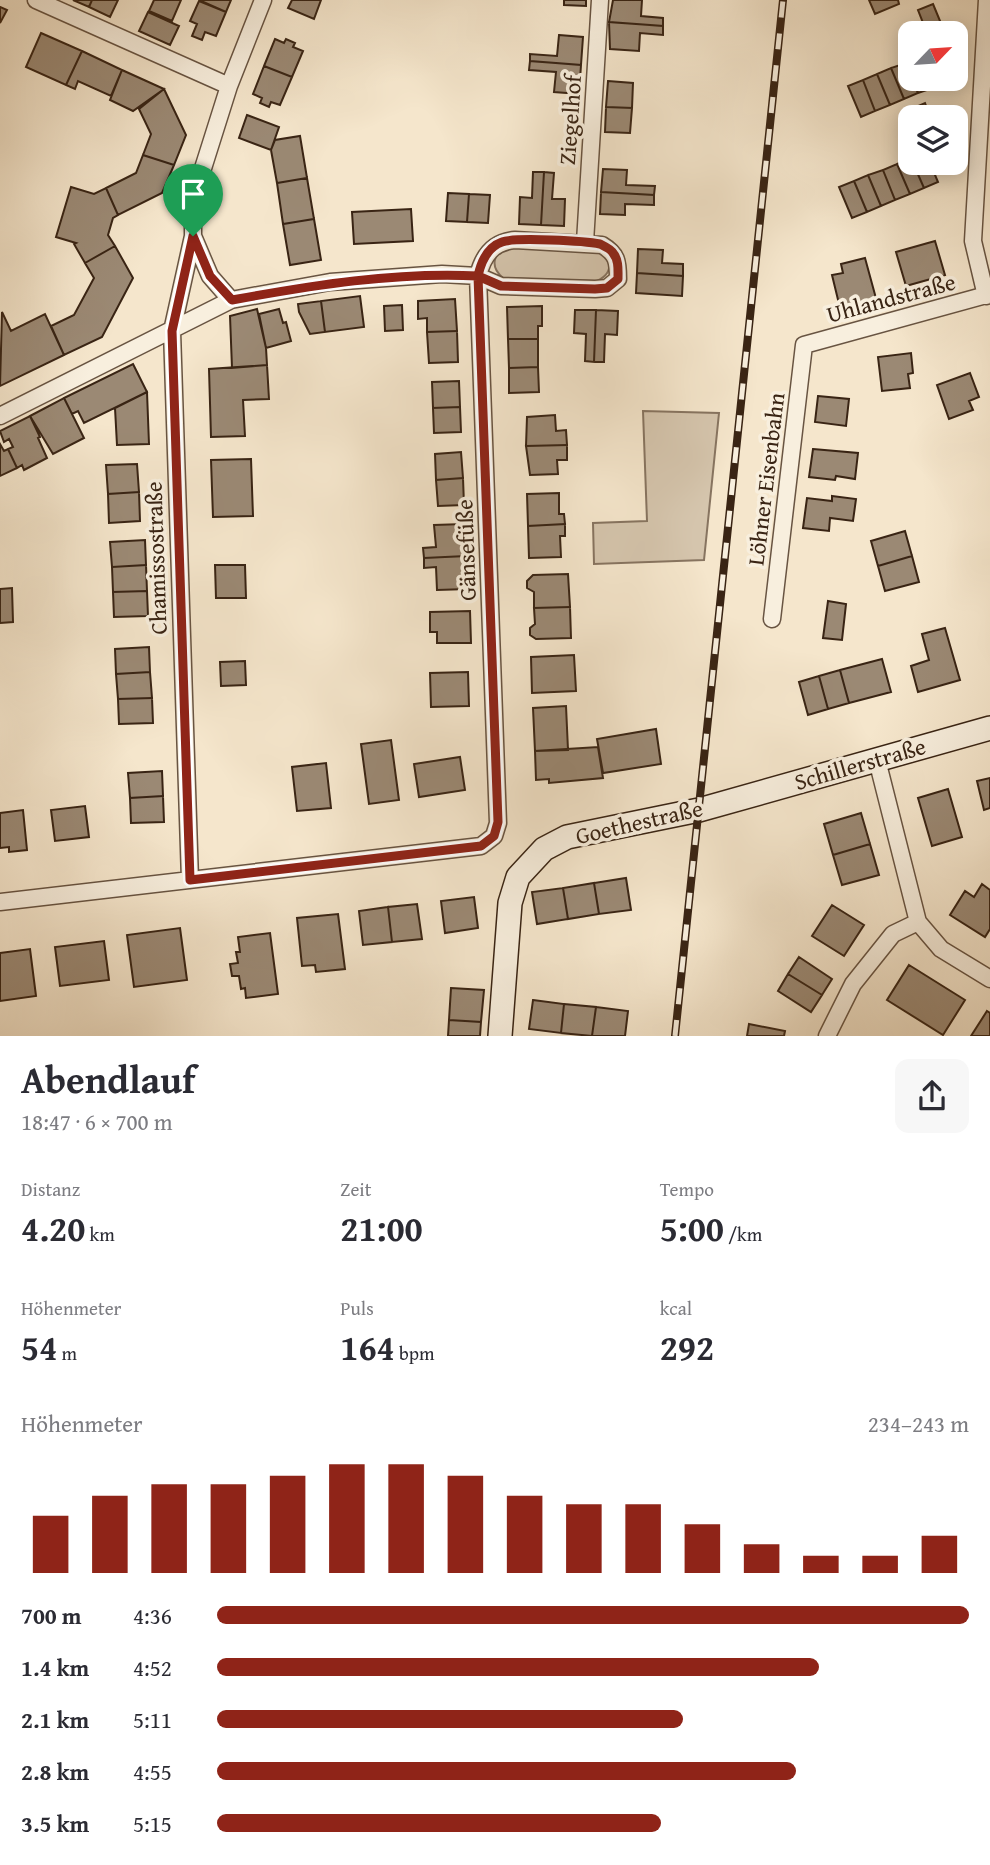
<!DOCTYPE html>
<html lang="de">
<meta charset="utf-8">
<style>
:root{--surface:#fff;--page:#f7f7f7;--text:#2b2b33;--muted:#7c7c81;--accent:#8f2418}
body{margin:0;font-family:"Gentium Book Plus",serif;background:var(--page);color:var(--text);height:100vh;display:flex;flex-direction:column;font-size:26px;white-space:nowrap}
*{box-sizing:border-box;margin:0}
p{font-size:23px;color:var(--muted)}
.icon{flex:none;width:38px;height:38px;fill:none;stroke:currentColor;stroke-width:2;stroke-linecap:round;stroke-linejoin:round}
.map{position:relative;height:1036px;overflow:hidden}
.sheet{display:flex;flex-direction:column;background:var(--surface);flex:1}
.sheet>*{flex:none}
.needle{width:46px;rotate:65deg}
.fabs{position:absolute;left:898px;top:21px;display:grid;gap:14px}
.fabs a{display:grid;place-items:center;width:70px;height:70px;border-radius:14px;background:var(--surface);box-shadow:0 4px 18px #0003;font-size:35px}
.pin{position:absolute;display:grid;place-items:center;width:60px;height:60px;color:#fff;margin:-72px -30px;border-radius:50% 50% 50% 0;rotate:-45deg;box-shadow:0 0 7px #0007}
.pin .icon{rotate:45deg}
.round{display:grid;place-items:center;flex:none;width:74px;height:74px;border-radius:14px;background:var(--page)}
.overview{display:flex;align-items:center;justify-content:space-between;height:119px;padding:0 21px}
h1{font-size:38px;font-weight:700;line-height:52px}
.stats{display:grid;grid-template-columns:repeat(3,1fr);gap:10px;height:119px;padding:7px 21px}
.stats div{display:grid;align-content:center}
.stats b{font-size:35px;font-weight:700}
.stats small{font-size:19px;font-weight:400}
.stats p{font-size:19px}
.chart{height:196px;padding:14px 21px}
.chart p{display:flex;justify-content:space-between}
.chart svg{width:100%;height:126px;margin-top:7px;stroke:var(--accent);stroke-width:6}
ul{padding:0 21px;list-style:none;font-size:23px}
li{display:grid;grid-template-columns:112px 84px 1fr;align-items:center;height:52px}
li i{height:18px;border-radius:9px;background:var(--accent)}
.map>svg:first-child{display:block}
</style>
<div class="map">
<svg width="990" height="1036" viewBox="0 0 990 1036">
<rect width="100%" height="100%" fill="#f5e6cc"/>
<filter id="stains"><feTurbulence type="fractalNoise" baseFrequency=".00286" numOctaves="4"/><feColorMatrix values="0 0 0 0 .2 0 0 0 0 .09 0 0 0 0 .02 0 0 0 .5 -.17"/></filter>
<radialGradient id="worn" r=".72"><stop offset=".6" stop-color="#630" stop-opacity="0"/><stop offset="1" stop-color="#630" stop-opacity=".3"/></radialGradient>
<!-- green -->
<path fill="#d5c5ad" stroke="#877460" stroke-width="2" d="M511,247L596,249L610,260C610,271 607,276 597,281L503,278C489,266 493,251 511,247Z
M643,411L719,413L704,560L594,564L593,523L647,521Z"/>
<!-- building -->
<path fill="#9b8974" stroke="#392414" stroke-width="2" d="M73,0H92L89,7Z
M92,0H118L110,17L89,7Z
M154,0H181L172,21L149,11Z
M199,0H231L226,12Z
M292,0H321L314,19L288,8Z
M564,0H586V6L564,5Z
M613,0H642L641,16L663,18V26L609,22Z
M869,0H898L899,4L875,14Z
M199,1L226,12L216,36L205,32L202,40L192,36L197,24L190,21Z
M933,4L945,33H927L918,10Z
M0,7L7,10L0,23Z
M148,12L179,26L170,45L139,31Z
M609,22L663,26V35L640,33L639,51L610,49Z
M41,33L82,51L66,85L26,67Z
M559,35L583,37L581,65L530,61V54L557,56Z
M275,39L284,43L286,39L295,43L293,47L303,51L292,77L264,66Z
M82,51L122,70L111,96L78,81L75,89L66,85Z
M530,61L581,65L579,94L554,92L556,72L529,70Z
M906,63L910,79H912L918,93L904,99L891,68Z
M264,66L292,77L280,105L271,102L269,107L260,103L262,98L253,94Z
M891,68L904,99L890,105L877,74Z
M122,70L164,89L133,111L110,100Z
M877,74L890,105L875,111L863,80Z
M912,79H929L933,88L918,93Z
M929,79H946L947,81L933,88Z
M863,80L875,111L861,117L848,86Z
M608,81L633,83L632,108L606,107Z
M164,89L186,135L174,165L143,155L151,134L139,109Z
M925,103L930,117H912L909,110Z
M606,107L632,108L630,133L605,132Z
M247,115L279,127L271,150L239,138Z
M300,136L307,178L277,183L271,150L275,140Z
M143,155L174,165L162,193L118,215L106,188L136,173Z
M910,158V163H913L924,188L910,194L897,164Z
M913,163H930L938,182L924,188Z
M897,164L910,194L895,200L883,170Z
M603,169L627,170L626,185L655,186L654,195L601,192Z
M883,170L895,200L881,206L868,175Z
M533,172H544L541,225L519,224L520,197L532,198Z
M544,172L554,173L552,199H565L564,226L541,225Z
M868,175L881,206L867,212L854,181Z
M307,178L314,219L283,224L277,183Z
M854,181L867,212L852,218L839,187Z
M71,187L94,194L106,188L118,215L113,218L108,235L115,246L85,263L74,244L76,243L56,237Z
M601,192L654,195V205L625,204V215L600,214Z
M448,193L469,194L467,222L446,221Z
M469,194L490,195L488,223L467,222Z
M411,209L413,241L354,244L352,212Z
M314,219L321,260L290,265L283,224Z
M935,241L945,275L906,286L896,252Z
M115,246L133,278L102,337L64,355L51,326L74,315L94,278L85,263Z
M638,249L663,250L662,263L683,264V276L637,273Z
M865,258L877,302L841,312L832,275L843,273L841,264Z
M637,273L683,276L682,296L636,293Z
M360,296L364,327L325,332L321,301Z
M455,299L457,331L427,332V318L418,319V301Z
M321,301L325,332L310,334L299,312L298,304Z
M402,305L403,330L385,331L384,306Z
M542,306V326H538V339H508L507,307Z
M257,309L266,348L267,365L232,368L230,316Z
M279,309L283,323L286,322L291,341L266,348L259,314Z
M575,310H596L594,362L585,361L586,334L574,333Z
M596,310L618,311L617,335L605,334L604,362H594Z
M2,312L11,331L45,314L64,355L0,386Z
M457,331L458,362L429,363L427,332Z
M508,339H538V367L509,368Z
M911,353L913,373L908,374L910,388L882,391L878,357Z
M133,364L147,392L84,423L78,411L72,414L64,398Z
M267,365L269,399L243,400L245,436L211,437L209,369Z
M538,367L539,392L509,393V368Z
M970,373L979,397L969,401L973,410L949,419L937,385Z
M459,381L460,407L433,408L432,382Z
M147,392L149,444L117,445L115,408Z
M818,396L849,399L846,426L815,422Z
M64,398L84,438L53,454L30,416Z
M460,407L461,432L434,433L433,408Z
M555,415L556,431L566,430L567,445L526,446L527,417Z
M30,416L40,437L38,438L47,458L24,470L22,465L17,468L8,449L13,447L9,439L4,442L0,431Z
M0,444L4,451L8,449L17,468L0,476Z
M567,445V460H557L558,474L530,475L526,446Z
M813,449L858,453L855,479L836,476L835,480L809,477Z
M461,452L463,478L436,480L435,454Z
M251,459L253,516L213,517L211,460Z
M137,464L139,492L108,494L106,465Z
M463,478L464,505L438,506L436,480Z
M139,492L140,521L109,523L108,494Z
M559,493V514H564L565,524L528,526L527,494Z
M832,496L856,499L853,521L830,518L829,531L803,528L807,498L832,501Z
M464,524L466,556L424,558L423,548L436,547L434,525Z
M565,524V536H560L561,557L529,558L528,526Z
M905,531L912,556L878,566L871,541Z
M145,540L146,565L112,567L110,542Z
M466,556L468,589L437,590L436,567L424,568V558Z
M912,556L919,582L885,591L878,566Z
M146,565L147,591L113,592L112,567Z
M215,565H245L246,598H216Z
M568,574L570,607L534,608V592L527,588V581L533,575Z
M12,588L13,622L0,623V589Z
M147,591L148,616L114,617L113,592Z
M828,601L846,604L842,640L823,638Z
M570,607L571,638L536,639L530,635V628L535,624L534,608Z
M470,611L471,643H437V632H430V612Z
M945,628L960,680L918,692L911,666L929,660L922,634Z
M149,647L150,672L116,674L115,649Z
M574,655L576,691L532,693L531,657Z
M882,659L891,692L849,703L840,670Z
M245,661L246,685L221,686L220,662Z
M840,670L849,703L828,709L819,676Z
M150,672L152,698L118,699L116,674Z
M468,672L469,706L431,707L430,673Z
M819,676L828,709L808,715L799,682Z
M152,698L153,723L119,724L118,699Z
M566,706L568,750L535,751L533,708Z
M656,729L661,764L603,773L597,739Z
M391,740L399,800L369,804L361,744Z
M598,747L603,778L549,783V779L536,780L535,751Z
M460,757L465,790L419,797L414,764Z
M326,763L331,808L297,811L292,767Z
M162,771L163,796L130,798L128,773Z
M990,778V808L984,810L977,781Z
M948,789L962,837L932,846L918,798Z
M163,796L164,822L131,823L130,798Z
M85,806L89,837L55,841L51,810Z
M23,810L27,850L9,852V847L0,848V813Z
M861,813L870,844L833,855L824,824Z
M870,844L879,875L842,885L833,855Z
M626,878L631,910L599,914L594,883Z
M594,883L599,914L568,919L563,888Z
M982,884L990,890V929L985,937L950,915L965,891L974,897Z
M563,888L568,919L537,924L532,892Z
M474,897L478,928L445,933L441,901Z
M417,904L422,939L392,942L388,907Z
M832,905L864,925L844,956L812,936Z
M388,907L392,942L363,945L359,911Z
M338,914L345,969L316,972L315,965L302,966L297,918Z
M180,928L187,980L134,987L127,935Z
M270,933L278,994L246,998L245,988L241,989L239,976H232L230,964L238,963L236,952H240L238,937Z
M104,941L109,980L60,986L55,947Z
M30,949L36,996L0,1001V953Z
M799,957L832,979L822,995L788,974Z
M909,965L965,1000L943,1035L887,1000Z
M788,974L822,995L811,1012L778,991Z
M451,988L484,990L481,1022L449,1020Z
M533,1000L564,1004L561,1033L529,1029Z
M564,1004L596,1007L592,1036L561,1033Z
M596,1007L628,1011L625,1036H592Z
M987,1011L990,1013V1036H971Z
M449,1020L481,1022L480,1036H448Z
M749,1024L785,1031L784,1036H747Z"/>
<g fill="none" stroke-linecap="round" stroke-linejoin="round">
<!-- minor casing -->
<g stroke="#685442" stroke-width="19">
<path id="minor" d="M36,0L229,86
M193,236L210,276L231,300
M585,242L600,0
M986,296L973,241L987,0
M0,416L231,300L330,282L442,274L478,276L501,286L595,289L607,288L618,279C618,261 617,254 602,245L515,240C493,242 483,255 478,276L498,823L494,836L481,846L0,902
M772,619L804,345L990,294
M877,760L918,922L941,949L990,979
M190,880L172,331L193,236V200L229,86L263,0
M827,1036L853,984L893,934L918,922"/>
</g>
<!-- secondary casing -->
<g stroke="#392414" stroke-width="26">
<path id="secondary" d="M500,1036L510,903L518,877L544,849L567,837L699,810L990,728"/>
</g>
<!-- minor -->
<use href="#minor" stroke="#f8efde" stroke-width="16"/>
<!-- secondary -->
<use href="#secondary" stroke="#f8efde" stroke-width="23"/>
<!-- rail casing -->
<g stroke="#392414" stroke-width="8">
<path id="rail" d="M675,1036L783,0"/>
</g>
<!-- rail -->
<use href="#rail" stroke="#f8efde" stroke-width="5" stroke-dasharray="16" stroke-linecap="butt"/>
</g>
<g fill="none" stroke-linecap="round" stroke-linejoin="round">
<!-- route casing -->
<g stroke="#fff" stroke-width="14">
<path id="route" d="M193,236L172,331L190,880L481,846L494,836L498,822L478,276L501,286L595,289L607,288L618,279C618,270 619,260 613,253C611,249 604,246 600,244C586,241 515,237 502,242C488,247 481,262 478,276C394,272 314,285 232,300L210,276L193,236"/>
</g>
<!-- route -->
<use href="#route" stroke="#8f2418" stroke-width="9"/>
</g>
<g text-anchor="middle" stroke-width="7" stroke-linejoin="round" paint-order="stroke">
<!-- street labels -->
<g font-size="23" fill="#392414" stroke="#f8efde">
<text transform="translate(570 120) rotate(-86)" y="8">Ziegelhof</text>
<text transform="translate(891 298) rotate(-15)" y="8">Uhlandstraße</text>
<text transform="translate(766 479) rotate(-83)" y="8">Löhner Eisenbahn</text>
<text transform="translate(466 550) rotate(-92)" y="8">Gänsefüße</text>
<text transform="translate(156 558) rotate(-92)" y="8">Chamissostraße</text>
<text transform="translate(860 764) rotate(-16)" y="8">Schillerstraße</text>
<text transform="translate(639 822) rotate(-13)" y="8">Goethestraße</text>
</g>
</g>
<rect width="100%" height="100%" filter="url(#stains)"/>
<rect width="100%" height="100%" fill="url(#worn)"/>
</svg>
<div class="fabs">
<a><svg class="needle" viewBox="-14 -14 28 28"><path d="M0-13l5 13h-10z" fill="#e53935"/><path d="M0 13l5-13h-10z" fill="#7c7c81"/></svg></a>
<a><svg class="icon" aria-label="layers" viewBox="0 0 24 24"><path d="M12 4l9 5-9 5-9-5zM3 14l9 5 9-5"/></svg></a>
</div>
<div class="pin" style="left:193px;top:236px;background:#1e9e55"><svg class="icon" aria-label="arrive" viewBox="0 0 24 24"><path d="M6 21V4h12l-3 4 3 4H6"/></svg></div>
</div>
<section class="sheet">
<div class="overview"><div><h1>Abendlauf</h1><p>18:47 · 6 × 700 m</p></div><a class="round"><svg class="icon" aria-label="share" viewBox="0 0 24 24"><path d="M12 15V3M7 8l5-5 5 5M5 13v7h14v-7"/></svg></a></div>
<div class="stats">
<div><p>Distanz</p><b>4.20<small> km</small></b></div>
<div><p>Zeit</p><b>21:00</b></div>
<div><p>Tempo</p><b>5:00<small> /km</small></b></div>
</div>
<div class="stats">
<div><p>Höhenmeter</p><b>54<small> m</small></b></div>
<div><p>Puls</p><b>164<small> bpm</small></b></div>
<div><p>kcal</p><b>292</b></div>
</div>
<div class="chart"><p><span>Höhenmeter</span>234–243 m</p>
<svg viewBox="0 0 160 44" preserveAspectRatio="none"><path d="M5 44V24M15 44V17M25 44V13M35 44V13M45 44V10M55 44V6M65 44V6M75 44V10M85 44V17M95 44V20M105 44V20M115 44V27M125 44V34M135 44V38M145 44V38M155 44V31"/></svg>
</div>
<ul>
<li><b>700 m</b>4:36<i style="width:100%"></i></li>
<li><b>1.4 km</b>4:52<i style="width:80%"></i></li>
<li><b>2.1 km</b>5:11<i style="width:62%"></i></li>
<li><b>2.8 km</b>4:55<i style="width:77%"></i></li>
<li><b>3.5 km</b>5:15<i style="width:59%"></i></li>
</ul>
</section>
